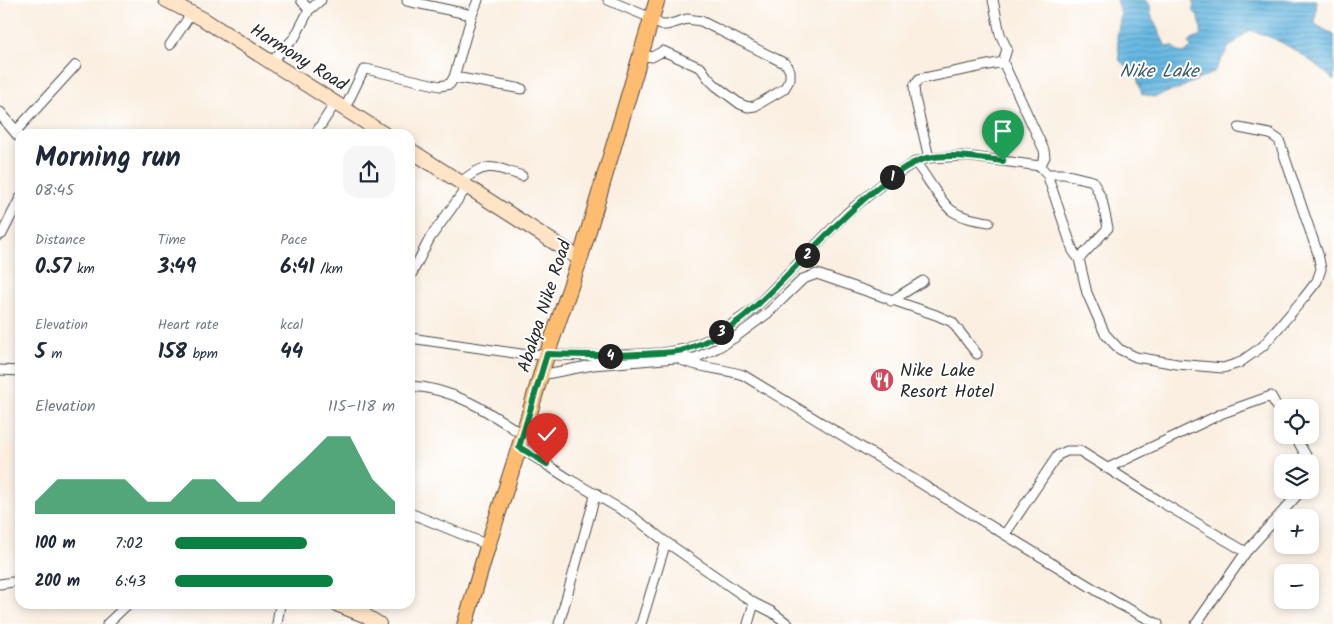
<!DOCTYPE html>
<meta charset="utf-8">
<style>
:root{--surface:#fff;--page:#f6f6f7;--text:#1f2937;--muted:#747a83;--accent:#0b8043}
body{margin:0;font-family:Kalam,sans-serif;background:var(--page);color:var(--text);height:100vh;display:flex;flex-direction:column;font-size:19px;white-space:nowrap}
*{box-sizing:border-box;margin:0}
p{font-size:16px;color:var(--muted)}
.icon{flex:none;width:28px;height:28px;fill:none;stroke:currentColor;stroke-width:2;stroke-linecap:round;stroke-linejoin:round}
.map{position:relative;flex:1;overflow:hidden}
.details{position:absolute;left:15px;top:129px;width:400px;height:480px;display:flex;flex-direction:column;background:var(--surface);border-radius:15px;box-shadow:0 2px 8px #0003}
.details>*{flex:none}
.fabs{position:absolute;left:1274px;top:399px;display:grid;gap:10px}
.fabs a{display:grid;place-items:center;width:45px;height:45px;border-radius:10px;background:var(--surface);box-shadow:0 2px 8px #0003;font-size:25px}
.pin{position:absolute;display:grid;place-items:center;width:42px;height:42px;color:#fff;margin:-51px -21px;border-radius:50% 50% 50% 0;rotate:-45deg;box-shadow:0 0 5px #0007}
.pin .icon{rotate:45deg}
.km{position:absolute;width:25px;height:25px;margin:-12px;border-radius:50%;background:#222;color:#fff;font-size:14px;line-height:25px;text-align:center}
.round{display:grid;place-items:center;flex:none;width:52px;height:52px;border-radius:15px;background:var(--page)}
.summary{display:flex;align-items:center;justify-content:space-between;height:85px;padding:0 20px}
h1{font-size:28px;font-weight:700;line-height:38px}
.figures{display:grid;grid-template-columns:repeat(3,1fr);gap:8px;height:85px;padding:5px 20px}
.figures div{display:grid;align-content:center}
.figures b{font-size:21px;font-weight:700}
.figures small{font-size:14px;font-weight:400}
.figures p{font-size:14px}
.chart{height:140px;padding:10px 20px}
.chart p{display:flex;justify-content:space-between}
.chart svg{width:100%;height:90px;margin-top:5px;fill:var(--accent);opacity:.7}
ul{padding:0 20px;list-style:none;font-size:16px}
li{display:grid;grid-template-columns:80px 60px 1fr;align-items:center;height:38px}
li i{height:12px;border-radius:6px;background:var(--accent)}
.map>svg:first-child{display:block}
</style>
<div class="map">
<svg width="1334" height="624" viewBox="0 0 1334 624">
<defs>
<pattern id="water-rules" width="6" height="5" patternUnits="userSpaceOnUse" patternTransform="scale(1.25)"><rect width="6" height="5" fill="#67b8e2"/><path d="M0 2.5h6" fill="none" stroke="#5596b7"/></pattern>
</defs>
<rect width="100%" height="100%" fill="#fff"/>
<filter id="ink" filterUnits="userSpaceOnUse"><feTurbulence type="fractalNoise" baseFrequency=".02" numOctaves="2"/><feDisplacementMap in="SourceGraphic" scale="10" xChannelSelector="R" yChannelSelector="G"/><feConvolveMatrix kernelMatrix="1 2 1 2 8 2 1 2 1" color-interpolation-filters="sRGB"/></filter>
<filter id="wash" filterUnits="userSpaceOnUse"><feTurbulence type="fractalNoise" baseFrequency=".0096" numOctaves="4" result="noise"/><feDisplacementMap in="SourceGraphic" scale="20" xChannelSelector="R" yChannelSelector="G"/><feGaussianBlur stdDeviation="1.12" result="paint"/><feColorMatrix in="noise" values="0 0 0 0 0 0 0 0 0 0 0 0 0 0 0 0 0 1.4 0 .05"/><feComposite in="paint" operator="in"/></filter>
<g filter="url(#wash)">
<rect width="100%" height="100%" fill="#faefe1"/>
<!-- water -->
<path fill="url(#water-rules)" stroke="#497286" d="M1116,0H1145L1150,5L1151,15L1166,47L1173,46L1178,52L1184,53L1192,48L1189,44L1191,40L1201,36C1202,25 1200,18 1193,10L1194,0H1317L1315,24L1334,35V80C1308,57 1284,40 1250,30L1229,47L1214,72L1178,89L1154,97L1142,94L1136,74L1120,61L1117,37L1121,14Z"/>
</g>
<g filter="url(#ink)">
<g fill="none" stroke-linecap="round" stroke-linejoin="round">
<!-- minor casing -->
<g stroke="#4a4846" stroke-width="11">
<path id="minor" d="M301,0L309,10
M608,0L651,18L661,25H667L687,19L701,21L786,64L790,71V79L784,89L755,106L748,107L740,104L716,86L708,78L701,68L663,51L652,57L640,55
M993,0L1000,34L1007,49L1003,62L1044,150L1045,157L1040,166
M407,1L472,15
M170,45L191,14
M271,62L295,37L309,10L321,0
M454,77L522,89
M345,108L363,71L366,69L440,86L450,84L454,77L472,15L478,0
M15,132L76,65
M315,134L336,102
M929,158L915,98L914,86L919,79L1003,62
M915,162C927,176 938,199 951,210C962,218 976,220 989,222
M1047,174H1064L1093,181L1102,200L1108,228L1079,259
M460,183C485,161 493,166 522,176
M0,235L2,234L20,198
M410,277L430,238L467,187
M891,301L923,281
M410,338L521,354L597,356L662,353L686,349L714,337L755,308L847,213L886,181L915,162L929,158L965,156L1040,166L1047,174L1073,251L1079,259L1087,293L1105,334L1119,349L1136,357L1177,364L1223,368L1239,363L1263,346L1303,299L1317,281L1321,269L1318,254L1279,140L1270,134L1239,128
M681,360C703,369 722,368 743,375L1117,603L1158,624
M0,370L20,371
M541,380L546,374L593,365L676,358H695L717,348L734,338L768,313L803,279L817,274L936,315L952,322L977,354
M410,386C453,388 488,411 523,435
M1294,435L1310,462
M519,447L569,479L632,516L666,542L754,603L772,612L788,624
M1310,463L1312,471L1310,478
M1108,468L1223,413L1271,396L1282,416
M410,513L488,545
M1005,534L1058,455L1067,451H1080L1161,502L1246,552
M0,584L20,581
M364,615L366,604
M107,624L128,604
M277,624L280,604
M559,624L596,493
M641,624L666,542
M748,624L754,603
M1196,624L1246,552L1302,490"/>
</g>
<!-- tertiary casing -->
<g stroke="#4a4846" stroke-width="13">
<path id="tertiary" d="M0,113L20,137"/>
</g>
<!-- secondary casing -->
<g stroke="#4a4846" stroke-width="16">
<path id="secondary" d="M166,0L203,19L384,134
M410,150L580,259
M336,604L364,615L379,624"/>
</g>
<!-- primary casing -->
<g stroke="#4a4846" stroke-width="17">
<path id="primary" d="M465,624L488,545L523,435L547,354L580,259L657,0"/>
</g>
<!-- minor -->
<use href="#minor" stroke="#fff" stroke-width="9"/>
<!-- tertiary -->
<use href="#tertiary" stroke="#fff" stroke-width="11"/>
<!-- secondary -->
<use href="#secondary" stroke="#ffe4c6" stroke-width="14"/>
<!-- primary -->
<use href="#primary" stroke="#febc70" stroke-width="15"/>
</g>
</g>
<g fill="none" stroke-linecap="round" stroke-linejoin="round" filter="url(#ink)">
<!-- route casing -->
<g stroke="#fff" stroke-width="10">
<path id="route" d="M547,464L519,447L547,354C578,355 607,356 638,354C654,353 671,354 687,349C732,335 765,298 797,265C821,240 844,216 870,194C887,180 905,164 927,158C951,153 979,158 1003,161"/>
</g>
<!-- route -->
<use href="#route" stroke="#0b8043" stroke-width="6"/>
</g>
<!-- icons -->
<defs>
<g id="restaurant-disc" transform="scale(1.25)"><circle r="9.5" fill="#d1495b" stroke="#fff"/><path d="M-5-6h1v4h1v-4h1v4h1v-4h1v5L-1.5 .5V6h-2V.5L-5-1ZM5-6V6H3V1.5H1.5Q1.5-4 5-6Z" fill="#fff"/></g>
</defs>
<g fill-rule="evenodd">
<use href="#restaurant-disc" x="882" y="380"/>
</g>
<g text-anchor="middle" stroke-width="4" stroke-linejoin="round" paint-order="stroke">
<!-- street labels -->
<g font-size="18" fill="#2b2b2b" stroke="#fff">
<text transform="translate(299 57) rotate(32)" y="6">Harmony Road</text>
<text transform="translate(544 306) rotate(-72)" y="6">Abakpa Nike Road</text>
</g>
<!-- poi labels -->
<g font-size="18" fill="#2b2b2b" stroke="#fff" text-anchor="start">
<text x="900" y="376">Nike Lake<tspan x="900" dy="21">Resort Hotel</tspan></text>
</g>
<!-- water labels -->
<g font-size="19" font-style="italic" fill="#405c6b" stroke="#fff">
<text x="1159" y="77">Nike Lake</text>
</g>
</g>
</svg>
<div class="fabs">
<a><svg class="icon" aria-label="locate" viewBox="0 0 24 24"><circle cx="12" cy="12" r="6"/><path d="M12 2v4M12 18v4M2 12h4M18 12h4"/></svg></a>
<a><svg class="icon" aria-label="layers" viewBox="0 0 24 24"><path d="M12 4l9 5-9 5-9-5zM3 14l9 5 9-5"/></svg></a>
<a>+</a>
<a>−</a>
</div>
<div class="pin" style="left:1003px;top:161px;background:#1e9e55"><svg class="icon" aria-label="arrive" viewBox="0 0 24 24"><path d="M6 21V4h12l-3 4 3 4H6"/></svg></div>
<div class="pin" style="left:547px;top:464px;background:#d93025"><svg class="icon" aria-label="check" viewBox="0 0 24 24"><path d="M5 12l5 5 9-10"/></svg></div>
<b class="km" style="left:892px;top:177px">1</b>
<b class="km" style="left:807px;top:255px">2</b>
<b class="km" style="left:721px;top:332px">3</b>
<b class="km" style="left:610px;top:356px">4</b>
<section class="details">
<div class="summary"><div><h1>Morning run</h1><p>08:45</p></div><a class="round"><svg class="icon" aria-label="share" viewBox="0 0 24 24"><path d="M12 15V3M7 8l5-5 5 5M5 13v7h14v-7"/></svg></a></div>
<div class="figures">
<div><p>Distance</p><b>0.57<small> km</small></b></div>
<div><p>Time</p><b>3:49</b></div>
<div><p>Pace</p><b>6:41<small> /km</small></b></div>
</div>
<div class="figures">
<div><p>Elevation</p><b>5<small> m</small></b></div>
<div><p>Heart rate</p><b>158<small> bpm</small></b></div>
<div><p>kcal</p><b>44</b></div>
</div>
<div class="chart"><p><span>Elevation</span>115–118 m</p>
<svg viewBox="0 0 160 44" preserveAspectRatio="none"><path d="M0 44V38L10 27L20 27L30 27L40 27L50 38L60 38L70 27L80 27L90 38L100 38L110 27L120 17L130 6L140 6L150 27L160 38V44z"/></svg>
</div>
<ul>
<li><b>100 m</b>7:02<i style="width:60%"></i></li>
<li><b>200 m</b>6:43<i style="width:72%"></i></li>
</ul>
</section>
</div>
